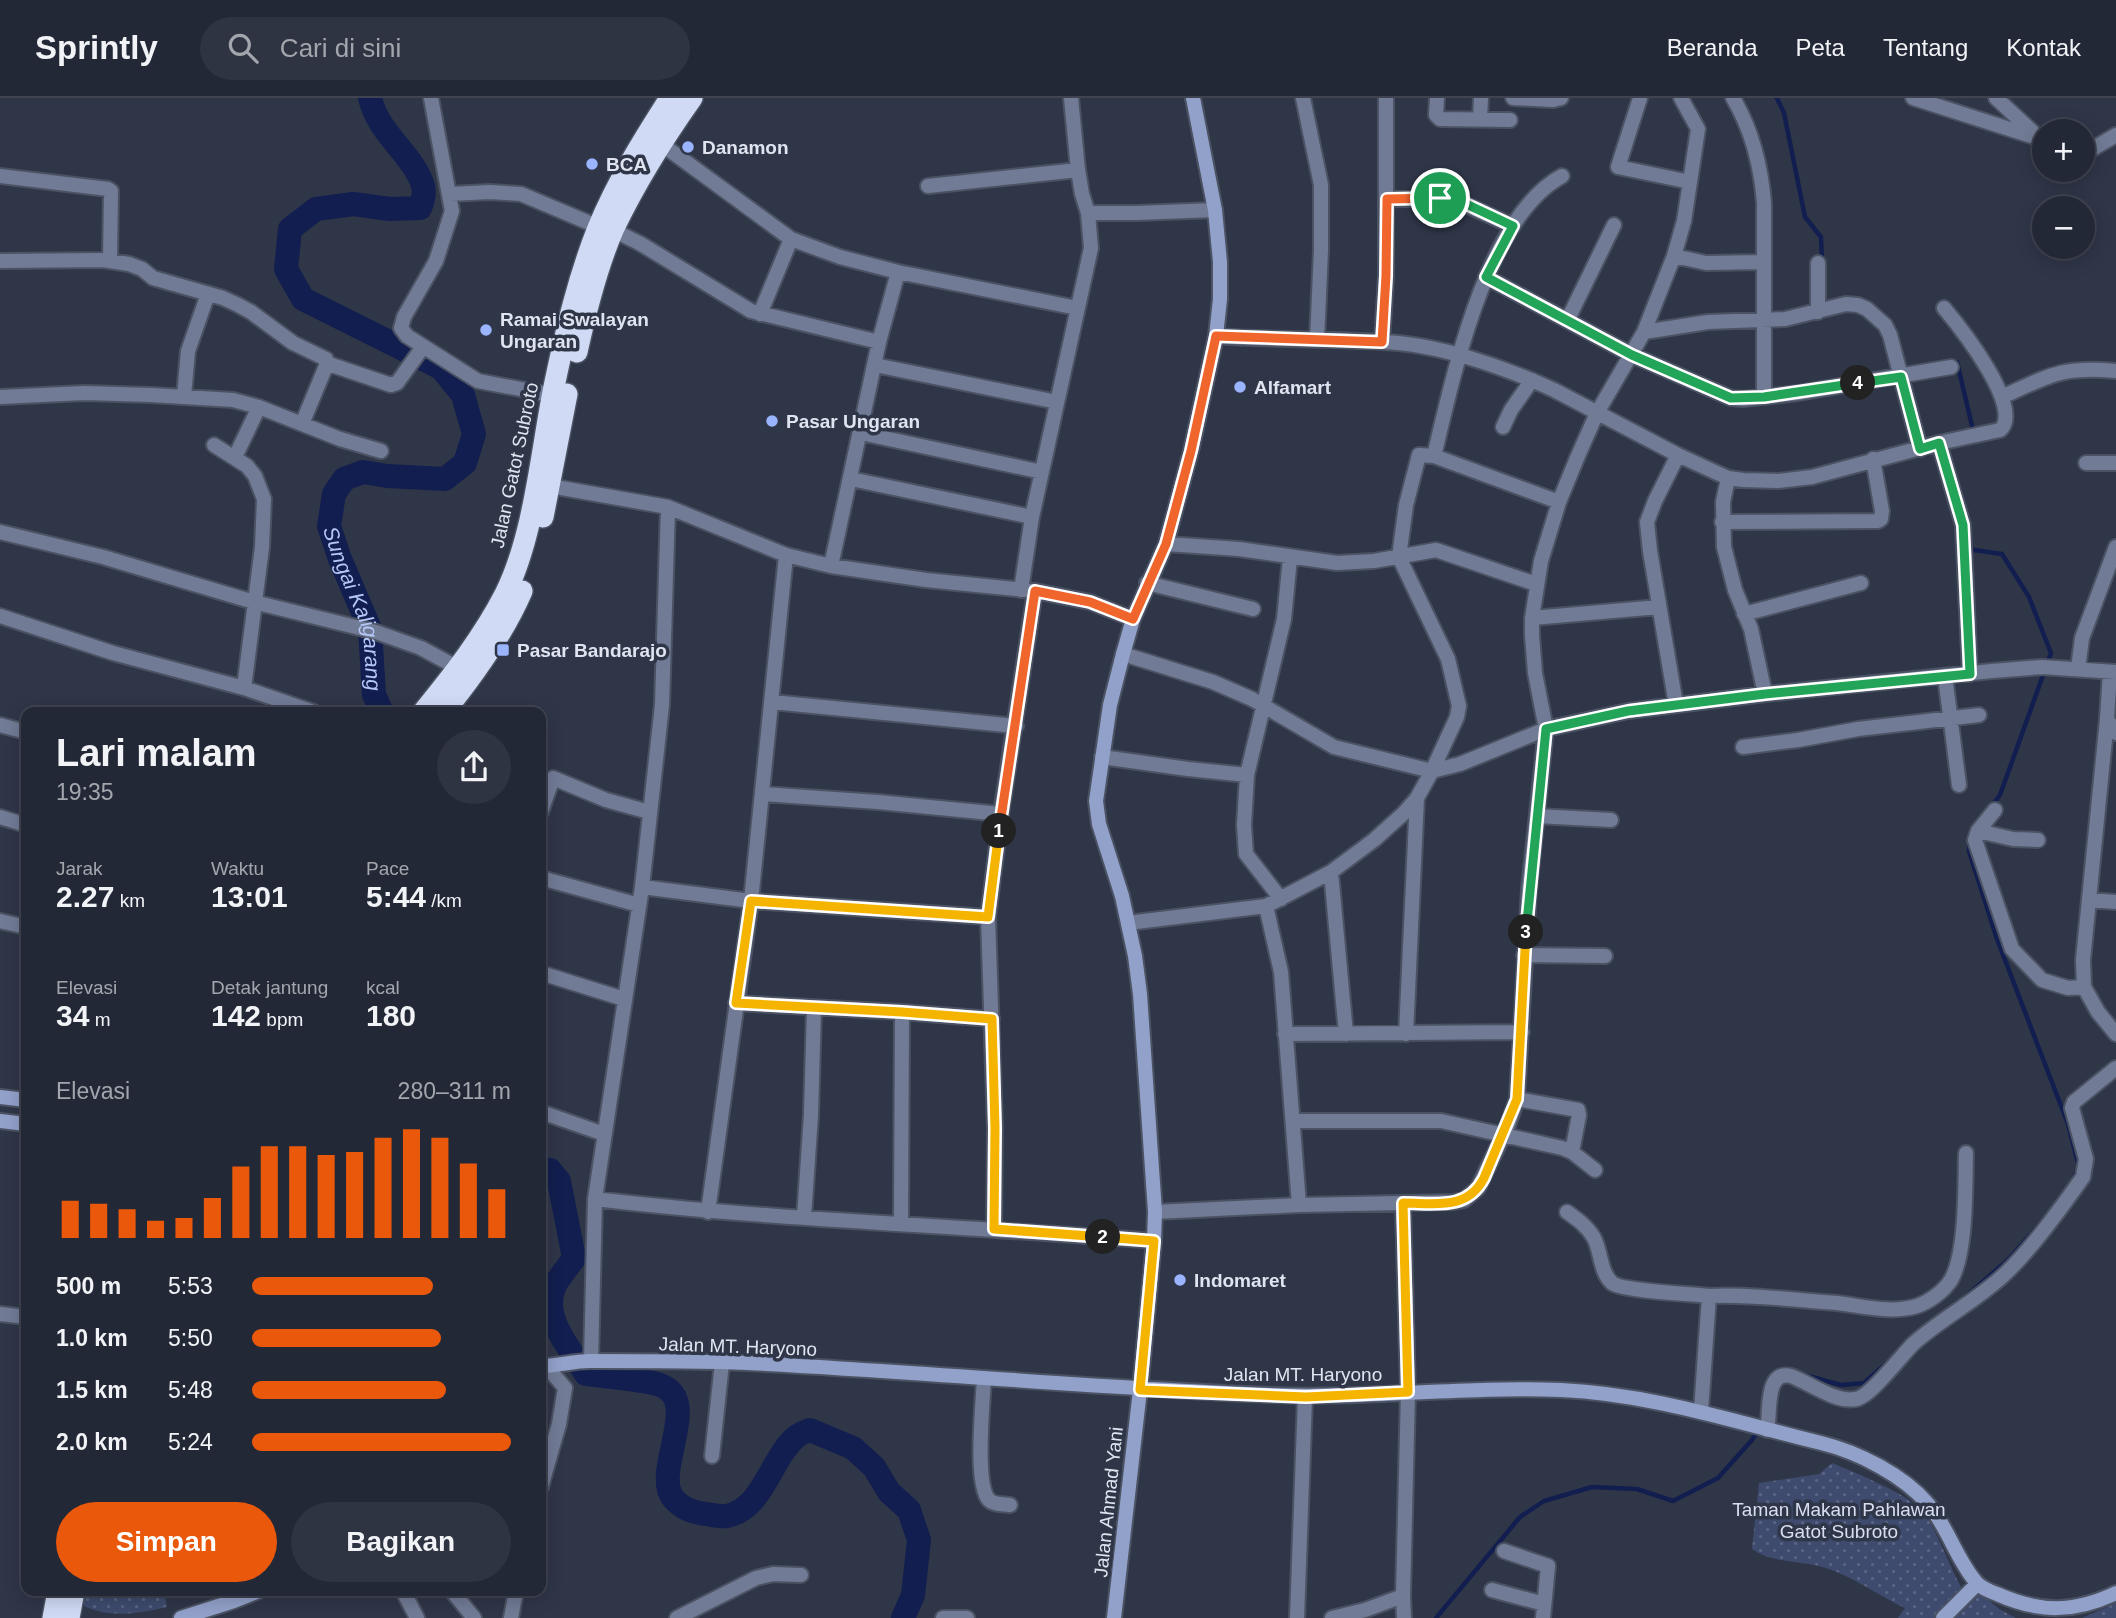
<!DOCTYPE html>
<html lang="id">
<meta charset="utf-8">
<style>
:root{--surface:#232836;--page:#2f3442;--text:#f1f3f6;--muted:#a3a6ad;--line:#404451;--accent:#ea580c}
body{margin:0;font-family:Helvetica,sans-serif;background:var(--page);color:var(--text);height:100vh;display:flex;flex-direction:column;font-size:26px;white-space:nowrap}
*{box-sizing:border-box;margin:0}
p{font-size:23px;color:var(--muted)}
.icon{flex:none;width:38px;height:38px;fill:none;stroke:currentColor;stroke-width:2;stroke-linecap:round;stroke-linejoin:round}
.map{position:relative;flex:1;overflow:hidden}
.sheet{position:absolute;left:21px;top:609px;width:525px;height:889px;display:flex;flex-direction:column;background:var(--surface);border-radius:14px;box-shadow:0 4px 18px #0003,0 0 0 2px var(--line)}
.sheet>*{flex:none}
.buttons{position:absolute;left:2032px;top:21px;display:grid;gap:14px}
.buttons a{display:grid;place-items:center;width:63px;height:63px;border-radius:50%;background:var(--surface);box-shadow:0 4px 18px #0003,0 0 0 2px var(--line);font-size:35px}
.pin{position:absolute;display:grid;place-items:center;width:60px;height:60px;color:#fff;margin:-30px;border:4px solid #fff;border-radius:50%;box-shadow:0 2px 7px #0007}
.km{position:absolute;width:35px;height:35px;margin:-18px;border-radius:50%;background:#222;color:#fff;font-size:19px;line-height:35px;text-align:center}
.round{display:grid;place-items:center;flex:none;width:74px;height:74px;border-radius:37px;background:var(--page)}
.headline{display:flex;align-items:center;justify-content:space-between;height:119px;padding:0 35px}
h1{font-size:38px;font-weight:700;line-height:52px}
.stats{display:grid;grid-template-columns:repeat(3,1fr);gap:10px;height:119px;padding:7px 35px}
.stats div{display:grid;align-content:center}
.stats b{font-size:30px;font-weight:700}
.stats small{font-size:19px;font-weight:400}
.stats p{font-size:19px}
.chart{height:196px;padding:14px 35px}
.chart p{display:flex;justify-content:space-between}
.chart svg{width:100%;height:126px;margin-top:7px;stroke:var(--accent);stroke-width:6}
.primary-button{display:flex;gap:14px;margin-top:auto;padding:14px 35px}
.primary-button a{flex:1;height:80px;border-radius:42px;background:var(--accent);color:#fff;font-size:28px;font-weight:700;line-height:80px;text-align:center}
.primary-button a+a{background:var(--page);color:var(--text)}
ul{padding:0 35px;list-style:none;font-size:23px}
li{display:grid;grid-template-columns:112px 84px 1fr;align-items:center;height:52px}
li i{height:18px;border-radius:9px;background:var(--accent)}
header{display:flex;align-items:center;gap:42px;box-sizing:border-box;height:98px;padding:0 35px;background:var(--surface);border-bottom:2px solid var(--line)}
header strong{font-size:33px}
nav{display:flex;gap:38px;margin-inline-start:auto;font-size:24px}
.search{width:490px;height:63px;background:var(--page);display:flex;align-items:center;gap:18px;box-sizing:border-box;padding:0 24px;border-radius:38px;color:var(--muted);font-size:26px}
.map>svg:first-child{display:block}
</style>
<header>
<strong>Sprintly</strong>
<div class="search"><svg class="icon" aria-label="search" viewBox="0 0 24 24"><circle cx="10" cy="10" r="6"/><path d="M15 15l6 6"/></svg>Cari di sini</div>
<nav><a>Beranda</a><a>Peta</a><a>Tentang</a><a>Kontak</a></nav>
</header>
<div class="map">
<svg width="2116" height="1520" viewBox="0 0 2116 1520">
<defs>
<pattern id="grass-dots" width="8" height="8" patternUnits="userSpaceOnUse" patternTransform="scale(1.75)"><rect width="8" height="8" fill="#3e4b6e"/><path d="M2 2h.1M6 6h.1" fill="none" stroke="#596583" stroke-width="1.8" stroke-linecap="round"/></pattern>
</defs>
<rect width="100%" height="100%" fill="#2f3648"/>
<!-- grass -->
<path fill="url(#grass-dots)" d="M1832,1365C1854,1374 1905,1395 1920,1411C1935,1426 1949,1468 1961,1489L1934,1520H1898L1905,1510C1879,1498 1852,1478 1826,1470C1803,1462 1773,1466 1752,1451L1759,1385L1819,1376Z
M1976,1491L1999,1511L2016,1520H1949Z
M82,1493H164L167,1509C138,1516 109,1520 84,1508Z
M2116,1505V1520H2082Z"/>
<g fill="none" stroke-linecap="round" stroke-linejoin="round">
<!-- stream -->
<path stroke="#121e4f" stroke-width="4.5" d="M1777,0L1784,15L1805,119L1821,139L1822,165
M1951,265L1957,264L1973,332L1969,333
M1967,451L2002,456L2029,499L2051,555L2000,697L1990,710
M1970,743L1969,753L1997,841L2068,1026L2079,1069L2073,1082
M1964,1200L2008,1162L2041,1125
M1801,1276L1841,1287L1864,1285L1888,1264
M1436,1520L1520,1419L1544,1403L1592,1389L1637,1391L1673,1403L1718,1380L1752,1342L1758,1333"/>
<!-- river -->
<g stroke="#121e4f" stroke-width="24">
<path id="s1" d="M370,0C378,36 414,57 423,88C425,96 423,103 420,110L390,111L353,106L316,111L290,131L286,171L303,201L441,270L463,297L474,336L465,365L445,381L387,378L363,374L344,381L334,396L329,428L340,461L370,531L374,597L382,614"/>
<path d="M541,1071L550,1072L559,1083L574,1160C568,1169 560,1178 555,1187C540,1218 570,1251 586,1276C605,1279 643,1281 660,1287C703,1302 652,1373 673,1400C682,1411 692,1414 706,1416C712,1417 720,1419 727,1418C764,1410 770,1361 796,1339C799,1336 805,1334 810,1332L853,1350L874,1369L889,1394L909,1412L919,1442L913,1497L903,1520"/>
</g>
<!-- street casing -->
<g stroke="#4b5263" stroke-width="18">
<path id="street" d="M431,0L452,113L436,163L404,219L401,230L407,238L478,283L552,297
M1303,0L1321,87V152L1317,242
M1437,0L1436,17L1440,21L1510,22
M1513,0L1553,2L1561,0
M1640,0L1618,69L1690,84L1684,123L1674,158L1706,165L1763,164
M1681,0L1698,31L1690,84
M1733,0C1752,32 1761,68 1764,105V299
M1913,0L2044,42
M1996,0L2036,37
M1480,21L1481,0
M660,45L791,141L840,159L898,174L1077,210
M2082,52L2094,50L2116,37
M0,78L108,91L111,93L110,163
M928,88L1078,72
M451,96L489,94L521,96L599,129
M1387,101H1453L1513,128
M1088,115H1136L1215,112
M613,132L641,146L751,213L879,244
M0,163L103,162L129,166L142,171L153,180L223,200L238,207L251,214L293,245L326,261V268L302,326
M1818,165V214
M1486,179L1632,257L1731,300L1743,301L1798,295L1951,269
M760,216L791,141
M1568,221L1614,127
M1644,234L1708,224L1785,221L1846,206L1858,207L1867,211L1885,227L1890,237L1920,351
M1216,238C1272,242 1328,241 1383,244C1438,246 1504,269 1554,292L1678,357L1728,380L1743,382L1778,383L1812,379L1939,345L2000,332C2025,311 1960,229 1944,210
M1382,244L1386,178V0
M326,265L391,287L397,285L423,249
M875,267L1057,304
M184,298L188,253L208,196
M0,299L84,295L151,297L233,302L259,309L340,341L381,353
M2002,299C2050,277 2062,268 2116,273
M1503,329L1511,312L1532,282
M861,335L1042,374
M1939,345L1963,427L1970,576
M214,347L247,368L255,378L264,401L262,449L244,590
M1434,358L1559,404
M235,359L259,309
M2086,365H2116
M1728,380L1723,404L1724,449L1735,492L1751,531L1765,596
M851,381L1032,419
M550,388L668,409L786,457L831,468L926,482L1035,493L1090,504L1133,521
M1722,424L1878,423L1881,421L1882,413L1873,361
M0,434L103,459L254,504L376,534L421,550L458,570
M1166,446L1239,451L1337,465L1374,463L1436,452L1536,486
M831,468L879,244L898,174
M1147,485L1253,511
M1021,492L1032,419L1091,150L1088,115L1082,96L1078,72L1071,0
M1744,516L1861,485
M0,518L113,555L244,590L314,614
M1532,520L1659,509
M1123,556L1213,584L1252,601L1334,649L1432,673L1460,666L1546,631L1628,613L1765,596L1992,573L2042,569L2116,574
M2078,571L2082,540L2116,449
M2110,574L2107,621L2116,635
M1945,578L1959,687
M772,604L1016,628
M1676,607L1650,453L1647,424L1655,403L1678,357
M2107,621L2083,862L2084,889L2098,914L2116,936
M0,627L26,634
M1743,649L1798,642L1858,631L1979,617
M1102,659L1188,671L1247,677
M763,696L878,704L1001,716
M1995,712L1978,733L1975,742L2012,851L2042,882L2068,890L2084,889
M541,714L553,680L606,702L649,714
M1537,718L1611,722
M0,719L26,727
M1978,733L2013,741L2038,742
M1331,774L1346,936
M541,780L639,807
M642,789L751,803L988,819
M1281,801L1246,756L1244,727L1247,677L1284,521L1290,460
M2089,802L2116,804
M0,823L26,829
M1128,825L1266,808
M1524,857L1605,858
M541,875L624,901
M736,905L902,914L992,921
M1285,936L1522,934
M1406,936L1417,700
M1517,1001L1578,1012L1579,1017L1572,1054
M541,1014L604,1036
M1293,1023H1441L1562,1050L1572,1054L1595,1072
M595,1101C781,1123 968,1128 1154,1143
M1299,1107L1281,874L1266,808L1331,774L1374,742L1404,715L1417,700L1432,673L1457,619L1459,608L1448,561L1399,459L1406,407L1419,357L1434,358C1453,279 1486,119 1562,78
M708,1114L751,803L786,457
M1155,1114L1299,1107L1454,1104L1464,1102L1478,1090L1508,1027L1517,1001L1529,791L1546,631L1535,575L1532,537V520L1541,463L1559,404L1577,360L1597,315L1644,234L1674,158
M1567,1114C1577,1121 1587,1128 1594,1140C1601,1153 1600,1174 1612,1185C1622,1193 1692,1196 1709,1198
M804,1119L811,1017L814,910
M901,1125L902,914
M994,1131L995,1030L988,819L1001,716L1035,493
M0,1216L26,1219
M591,1263L595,1101L642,789L662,607L668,409
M984,1280C983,1304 974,1386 989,1402C994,1407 1003,1406 1010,1407
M1701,1313L1709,1198C1751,1196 1795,1202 1837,1205C1863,1208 1891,1216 1917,1208C1929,1204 1944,1193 1951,1182C1967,1154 1965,1088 1966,1055
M1767,1332C1771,1315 1764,1272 1791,1278C1810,1285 1835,1305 1856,1301C1870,1299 1901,1258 1913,1246C1942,1220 1978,1202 2006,1175C2032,1150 2062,1109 2083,1079L2086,1061L2072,1010L2074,1004L2116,970
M712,1358L722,1265
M541,1389L559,1326L565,1290L547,1269
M1504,1453L1548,1468L1543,1520
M1492,1492L1544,1506
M403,1493L417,1520
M452,1493L474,1520
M1403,1498L1404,1520
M511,1520L516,1493
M677,1520L756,1480L773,1476L801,1477
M943,1520H967
M1297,1520L1305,1299
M1332,1520L1365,1512L1403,1498L1408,1294L1403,1106"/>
</g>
<!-- secondary casing -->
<g stroke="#4b5263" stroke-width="18">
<path id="secondary" d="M0,999L26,1002
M0,1023L26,1026
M541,1268C557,1268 573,1263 590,1263C642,1263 696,1263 748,1265C922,1274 1096,1290 1270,1297C1367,1301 1464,1288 1561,1292C1651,1296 1735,1324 1821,1345C1858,1354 1903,1377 1928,1406C1948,1429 1956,1461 1976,1484C1981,1490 1989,1493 1997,1496C2040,1515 2074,1515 2116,1495
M181,1520L234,1503L259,1493
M1114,1520L1140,1292L1154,1143L1155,1114L1140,896L1135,858L1122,798L1099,726L1096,703L1110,607L1123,556L1133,521L1166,446L1191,353L1216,238L1220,201V164L1215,112L1193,0
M1943,1520L1977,1486"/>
</g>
<!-- highway casing -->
<g stroke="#4b5263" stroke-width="24">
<path id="highway" d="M577,254C586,213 597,168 614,130C636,84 663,41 692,0
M543,419L567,296
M423,614C453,577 483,539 505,496C535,436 541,351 555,284C566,232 578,180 598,130C617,84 643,42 670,0
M444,614C474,577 503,537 522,493
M53,1520L58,1493
M69,1520L74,1493"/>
</g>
<!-- street -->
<use href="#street" stroke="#717b95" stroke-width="14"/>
<!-- secondary -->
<use href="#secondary" stroke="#92a1ca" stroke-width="14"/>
<!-- highway -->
<use href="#highway" stroke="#d0daf4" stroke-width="21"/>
</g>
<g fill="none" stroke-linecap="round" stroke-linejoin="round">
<!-- split-1 casing -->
<g stroke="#fff" stroke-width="14">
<path id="split-1" d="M999,733L1035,493L1090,504L1133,521L1166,446L1191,353L1216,238L1382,244L1386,178L1387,101L1440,100"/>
</g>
<!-- split-2 casing -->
<g stroke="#fff" stroke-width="14">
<path id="split-2" d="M999,733L988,819L751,803L736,905L902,914L992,921L995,1030L994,1131L1103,1139"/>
</g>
<!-- split-3 casing -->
<g stroke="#fff" stroke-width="14">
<path id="split-3" d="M1103,1139L1154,1143L1140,1292L1306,1299L1408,1294L1403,1105C1435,1105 1467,1113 1484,1080L1517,1001L1526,834"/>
</g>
<!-- split-4 casing -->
<g stroke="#fff" stroke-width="14">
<path id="split-4" d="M1526,834L1546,631L1628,613L1765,596L1970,576L1963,427L1939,345L1920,351L1901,279L1858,285"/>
</g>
<!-- split-5 casing -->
<g stroke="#fff" stroke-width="14">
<path id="split-5" d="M1440,100L1464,105L1513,128L1486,179L1632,257L1731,300L1764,299L1858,285"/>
</g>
<!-- split-1 -->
<use href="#split-1" stroke="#f0652b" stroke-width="9"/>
<!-- split-2 -->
<use href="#split-2" stroke="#f5b400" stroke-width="9"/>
<!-- split-3 -->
<use href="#split-3" stroke="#f5b400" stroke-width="9"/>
<!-- split-4 -->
<use href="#split-4" stroke="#22a559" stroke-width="9"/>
<!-- split-5 -->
<use href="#split-5" stroke="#22a559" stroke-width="9"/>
</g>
<!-- markers -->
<g fill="#9ab5fd" stroke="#2f3648" stroke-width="2.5">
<circle cx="688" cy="49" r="7"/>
<circle cx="592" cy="66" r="7"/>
<circle cx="486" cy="232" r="7"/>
<circle cx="1240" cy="289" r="7"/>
<circle cx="772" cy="323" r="7"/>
<rect x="496" y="545" width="14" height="14" rx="3.5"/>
<circle cx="1180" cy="1182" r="7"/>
</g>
<g text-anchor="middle" stroke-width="7" stroke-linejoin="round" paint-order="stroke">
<!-- poi labels -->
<g font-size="19" font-weight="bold" fill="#dfe4f0" stroke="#2f3648" text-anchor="start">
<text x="702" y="56">Danamon</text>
<text x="606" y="73">BCA</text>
<text x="500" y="228">Ramai Swalayan<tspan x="500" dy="22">Ungaran</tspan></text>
<text x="1254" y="296">Alfamart</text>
<text x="786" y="330">Pasar Ungaran</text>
<text x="517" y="559">Pasar Bandarajo</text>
<text x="1194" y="1189">Indomaret</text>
</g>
<!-- street labels -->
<g font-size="19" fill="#dfe4f0" stroke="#2f3648">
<text transform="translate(514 367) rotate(-78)" y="7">Jalan Gatot Subroto</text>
<text transform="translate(738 1248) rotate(2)" y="7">Jalan MT. Haryono</text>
<text x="1303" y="1283">Jalan MT. Haryono</text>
<text transform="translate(1108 1404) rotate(-84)" y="7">Jalan Ahmad Yani</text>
</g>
<!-- park labels -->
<g font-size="19" fill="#d8dff0" stroke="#2f3648">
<text x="1839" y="1418">Taman Makam Pahlawan<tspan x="1839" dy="22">Gatot Subroto</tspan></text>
</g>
<!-- water labels -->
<g font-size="21" font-style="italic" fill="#b4c7f8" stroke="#2f3648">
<text dy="7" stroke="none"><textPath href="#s1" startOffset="864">Sungai Kaligarang</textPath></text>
</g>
</g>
</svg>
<div class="buttons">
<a>+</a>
<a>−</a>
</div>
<div class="pin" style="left:1440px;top:100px;background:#1e9e55"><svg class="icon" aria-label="arrive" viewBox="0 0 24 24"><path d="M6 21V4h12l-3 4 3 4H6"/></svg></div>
<b class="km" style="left:999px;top:733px">1</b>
<b class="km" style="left:1103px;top:1139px">2</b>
<b class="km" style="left:1526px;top:834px">3</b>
<b class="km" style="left:1858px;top:285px">4</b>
<section class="sheet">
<div class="headline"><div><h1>Lari malam</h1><p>19:35</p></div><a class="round"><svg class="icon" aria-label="share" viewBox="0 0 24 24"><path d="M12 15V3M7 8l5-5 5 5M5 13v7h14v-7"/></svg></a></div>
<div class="stats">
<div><p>Jarak</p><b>2.27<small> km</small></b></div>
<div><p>Waktu</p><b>13:01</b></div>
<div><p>Pace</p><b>5:44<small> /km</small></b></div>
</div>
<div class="stats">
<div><p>Elevasi</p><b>34<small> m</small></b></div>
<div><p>Detak jantung</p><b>142<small> bpm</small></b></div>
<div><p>kcal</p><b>180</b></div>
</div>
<div class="chart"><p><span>Elevasi</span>280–311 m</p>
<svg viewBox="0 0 160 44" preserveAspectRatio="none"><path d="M5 44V31M15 44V32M25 44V34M35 44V38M45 44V37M55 44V30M65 44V19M75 44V12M85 44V12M95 44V15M105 44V14M115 44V9M125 44V6M135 44V9M145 44V18M155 44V27"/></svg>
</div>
<ul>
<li><b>500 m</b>5:53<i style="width:70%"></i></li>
<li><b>1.0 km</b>5:50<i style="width:73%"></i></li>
<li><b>1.5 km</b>5:48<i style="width:75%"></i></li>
<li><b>2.0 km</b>5:24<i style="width:100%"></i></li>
</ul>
<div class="primary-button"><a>Simpan</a><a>Bagikan</a></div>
</section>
</div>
